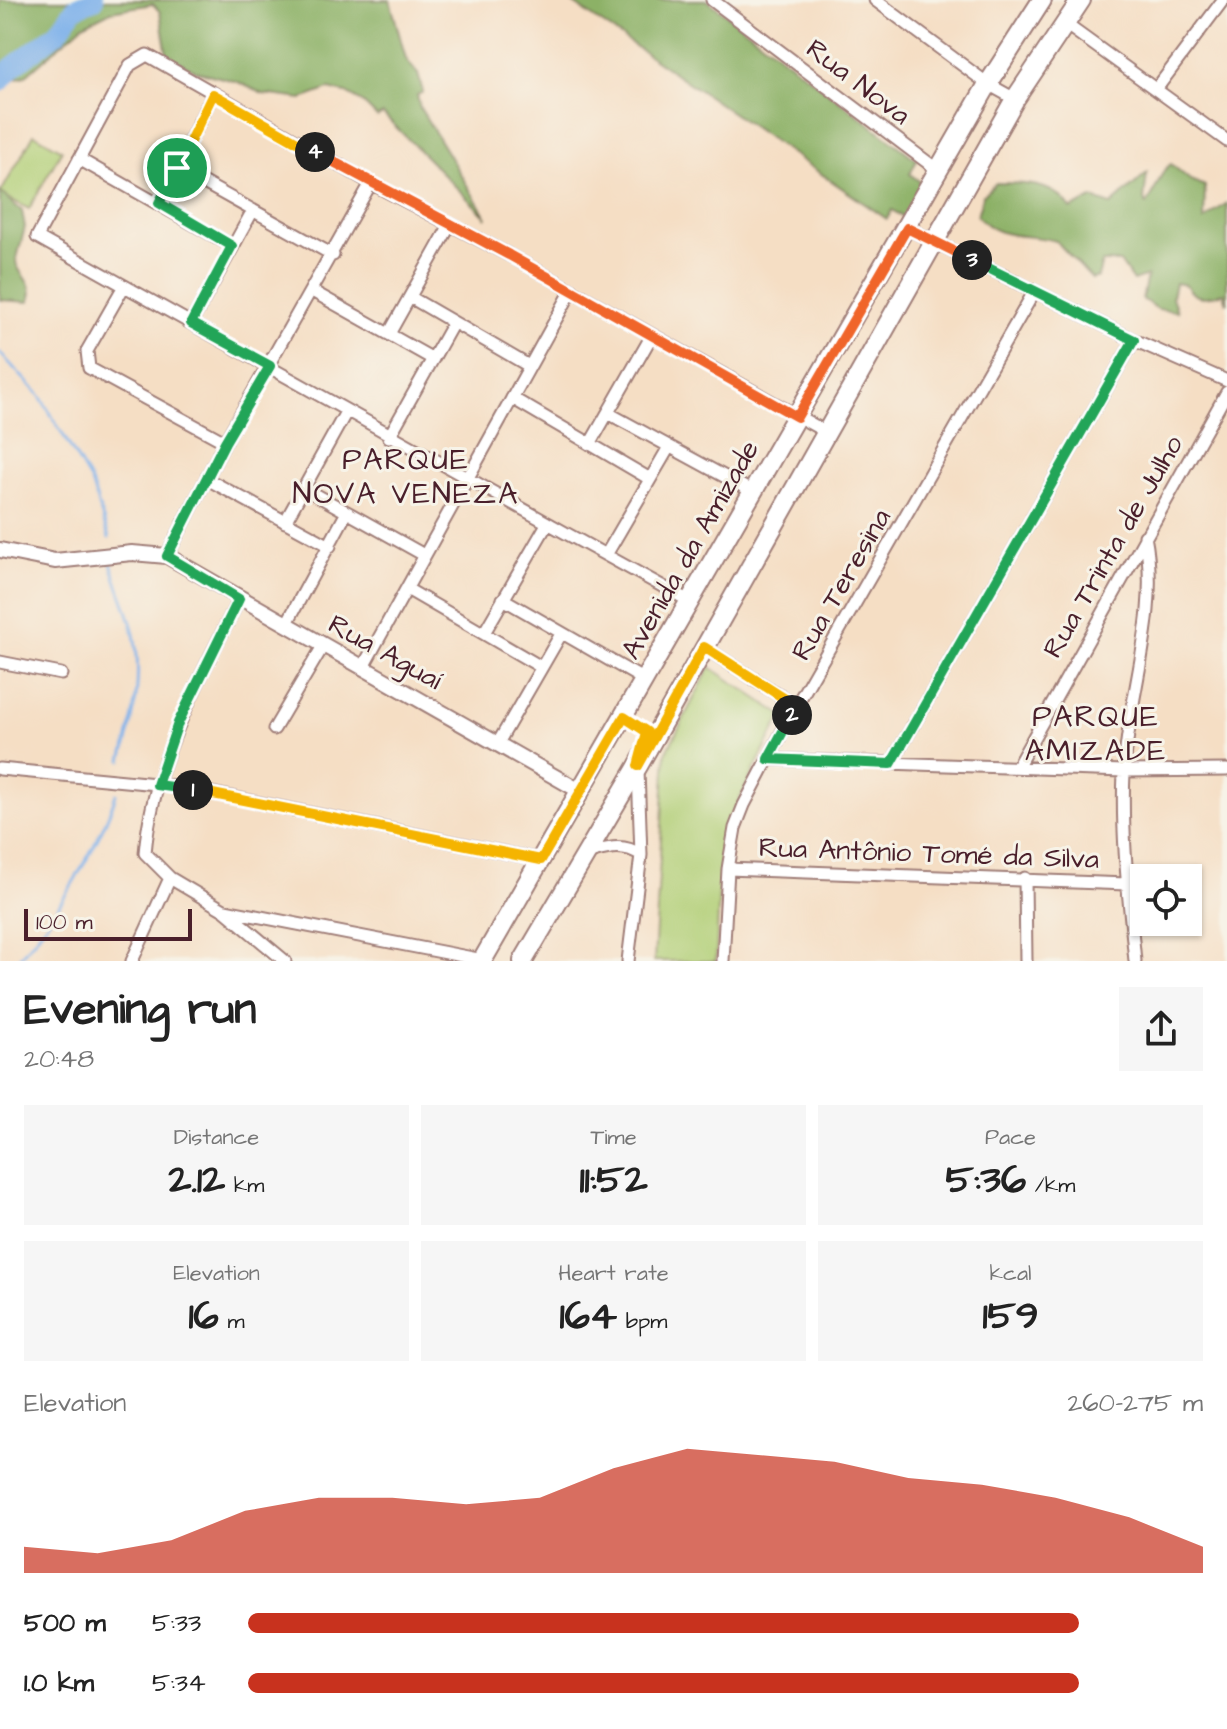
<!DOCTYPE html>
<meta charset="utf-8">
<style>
:root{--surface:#fff;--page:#f6f6f6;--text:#222;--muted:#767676;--accent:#c8321e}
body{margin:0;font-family:"Architects Daughter",sans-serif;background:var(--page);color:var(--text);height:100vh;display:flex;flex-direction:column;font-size:30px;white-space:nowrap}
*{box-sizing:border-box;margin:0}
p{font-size:26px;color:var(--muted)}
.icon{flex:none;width:44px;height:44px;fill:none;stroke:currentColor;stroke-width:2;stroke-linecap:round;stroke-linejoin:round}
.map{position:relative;height:961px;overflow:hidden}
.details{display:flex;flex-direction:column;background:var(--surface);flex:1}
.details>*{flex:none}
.controls{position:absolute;left:1130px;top:864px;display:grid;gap:16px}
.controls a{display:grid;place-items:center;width:72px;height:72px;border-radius:0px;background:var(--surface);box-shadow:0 2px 6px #0004;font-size:40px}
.scale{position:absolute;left:24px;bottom:20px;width:168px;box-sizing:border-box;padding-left:8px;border:4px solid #4a1f2b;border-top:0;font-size:22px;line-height:28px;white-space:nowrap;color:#4a1f2b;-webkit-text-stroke:6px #f7f3e8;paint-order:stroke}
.pin{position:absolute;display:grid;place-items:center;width:68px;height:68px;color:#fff;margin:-34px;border:4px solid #fff;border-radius:50%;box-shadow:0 2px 8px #0007}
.km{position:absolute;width:40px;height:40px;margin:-20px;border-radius:50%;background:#222;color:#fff;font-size:22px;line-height:40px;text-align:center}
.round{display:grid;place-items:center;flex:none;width:84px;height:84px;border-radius:0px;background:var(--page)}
.headline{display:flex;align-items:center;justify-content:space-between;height:136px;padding:0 24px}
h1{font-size:44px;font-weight:800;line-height:60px}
.figures{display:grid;grid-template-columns:repeat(3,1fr);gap:12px;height:136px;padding:8px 24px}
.figures div{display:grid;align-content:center;border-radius:0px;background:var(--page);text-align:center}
.figures b{font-size:40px;font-weight:800}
.figures small{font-size:22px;font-weight:400}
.figures p{font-size:22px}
.chart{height:224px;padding:16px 24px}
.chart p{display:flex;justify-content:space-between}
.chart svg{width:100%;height:144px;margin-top:8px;fill:var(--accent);opacity:.7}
ul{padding:0 24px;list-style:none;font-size:26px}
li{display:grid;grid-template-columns:128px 96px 1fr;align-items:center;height:60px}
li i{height:20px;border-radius:10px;background:var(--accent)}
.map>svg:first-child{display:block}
</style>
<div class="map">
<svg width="1227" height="961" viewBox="0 0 1227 961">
<rect width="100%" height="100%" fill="#f7f3e8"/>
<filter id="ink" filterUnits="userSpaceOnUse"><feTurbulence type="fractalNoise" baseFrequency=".0125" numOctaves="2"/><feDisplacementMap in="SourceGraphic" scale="16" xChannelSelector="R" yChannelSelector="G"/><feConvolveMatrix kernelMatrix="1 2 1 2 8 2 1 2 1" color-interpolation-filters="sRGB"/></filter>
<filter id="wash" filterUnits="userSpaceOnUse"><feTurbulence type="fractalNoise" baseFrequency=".006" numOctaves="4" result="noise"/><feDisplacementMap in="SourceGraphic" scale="32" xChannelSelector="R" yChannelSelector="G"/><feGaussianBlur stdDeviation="1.8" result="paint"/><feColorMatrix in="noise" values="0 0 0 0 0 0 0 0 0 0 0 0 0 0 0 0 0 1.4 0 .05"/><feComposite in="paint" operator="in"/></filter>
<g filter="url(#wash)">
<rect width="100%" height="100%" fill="#f5dec4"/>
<!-- green -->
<path fill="#b0ce75" stroke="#7d7650" stroke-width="2" d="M34,134L62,150L29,209L0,194Z
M710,667L782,715L721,836L716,961H654L666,753Z"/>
<!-- forest -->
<path fill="#8cb166" stroke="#6b6848" stroke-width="2" d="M0,0H390L406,59L418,74L423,92L417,95L420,108L487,218L383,114L377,117L362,102L346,93L329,89L302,99L263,94L238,82L196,71L167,55L160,12L153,4L111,11L83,25L25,76L0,82Z
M568,0H707L917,160L910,174L928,188L907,220L892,210L887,219Z
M1171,164L1190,180L1205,186L1204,220L1227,203V303L1224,293C1206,297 1196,302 1186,285L1175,283L1172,297L1177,311L1158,309L1142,299L1147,276L1133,281L1120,262H1102L1098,277L1092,279L1056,241C1028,233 996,241 977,215L983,195L996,183C1026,183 1055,183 1071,209L1092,198L1111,205L1147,173L1144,200L1147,204C1156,192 1159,172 1171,164Z
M0,192L22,211L25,227L16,262C20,278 36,283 29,302L0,300Z"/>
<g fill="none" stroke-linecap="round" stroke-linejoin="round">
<!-- stream -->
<path stroke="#7db0ea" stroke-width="3" d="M0,353L40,396L91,482L109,538
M111,562C116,584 126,604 132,626C144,671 135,716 122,760
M16,961C50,926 102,841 116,794"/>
<!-- river -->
<path stroke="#7db0ea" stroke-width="20" d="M0,82L11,68L58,32L75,8L94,0"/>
</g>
</g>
<g filter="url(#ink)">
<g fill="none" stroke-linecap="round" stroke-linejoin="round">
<!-- minor casing -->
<g stroke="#a07e78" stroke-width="15">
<path id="minor" d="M712,0L939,171
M875,0L988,84L1015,99
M1064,23L1227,141
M1157,88L1223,0
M79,159L232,246
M177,168L333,255
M159,203L213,94
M907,228L1134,340L1227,381
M124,286L87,351L89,368L225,442
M312,291L433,359
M410,297L529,366
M191,323L252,212
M390,332L450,225
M512,398L650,479
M608,413L753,492
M389,437L453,323
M590,444L651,337
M207,479L330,546
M304,488L424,555
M285,522L346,412
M606,555L669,447
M167,556L225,442L371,183
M407,589L541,667
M239,599C199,681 153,761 145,853L170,878L224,910L285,961
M503,599L646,681
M691,602C472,482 254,360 37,237L130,65L147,55L371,183L509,255L826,432
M286,625L347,512
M484,633L547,524
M704,647L796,706
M0,662L61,674
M363,667L571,292
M274,729L323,646
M498,743L561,634
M768,759L1124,771L1227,770
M891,764L1134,340
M1017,767L1227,392
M0,769L177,786L541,860
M585,854C606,849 622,842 641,855
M728,869L1127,884
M1025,878L1026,961
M225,910L483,960
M132,961L170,878
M628,961L641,855L638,770
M723,961L728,869L735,828L744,805L796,706L1034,292
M1135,961C1129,899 1121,835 1124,772C1128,694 1161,614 1145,536"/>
</g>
<!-- tertiary casing -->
<g stroke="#a07e78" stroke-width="18">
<path id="tertiary" d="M0,550L55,561L132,553L167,556L580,791"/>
</g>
<!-- primary casing -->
<g stroke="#a07e78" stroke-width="22">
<path id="primary" d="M482,961L988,84L1042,0
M523,961L638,766L1015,99L1081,0"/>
</g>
<!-- minor -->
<use href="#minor" stroke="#fff" stroke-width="11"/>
<!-- tertiary -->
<use href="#tertiary" stroke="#fff" stroke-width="14"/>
<!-- primary -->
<use href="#primary" stroke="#fff" stroke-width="18"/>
</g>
</g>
<g fill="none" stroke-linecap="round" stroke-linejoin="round" filter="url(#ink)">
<!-- split-1 casing -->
<g stroke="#fff" stroke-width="16">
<path id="split-1" d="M177,168L159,203L232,246L191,323L270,366L225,442L167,556L239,599L178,723L157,785L193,790"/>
</g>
<!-- split-2 casing -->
<g stroke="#fff" stroke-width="16">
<path id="split-2" d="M193,790L541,860L624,717L647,732L638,766L704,647L796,706L792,715"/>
</g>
<!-- split-3 casing -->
<g stroke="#fff" stroke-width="16">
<path id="split-3" d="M792,715L768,759L891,764L1134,340L972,260"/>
</g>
<!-- split-4 casing -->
<g stroke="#fff" stroke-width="16">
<path id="split-4" d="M315,152L509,255L797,417L907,228L972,260"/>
</g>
<!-- split-5 casing -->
<g stroke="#fff" stroke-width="16">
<path id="split-5" d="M177,168L213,94L315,152"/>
</g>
<!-- split-1 -->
<use href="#split-1" stroke="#22a559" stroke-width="10"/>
<!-- split-2 -->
<use href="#split-2" stroke="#f5b400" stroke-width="10"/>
<!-- split-3 -->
<use href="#split-3" stroke="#22a559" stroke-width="10"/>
<!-- split-4 -->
<use href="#split-4" stroke="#f0652b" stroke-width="10"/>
<!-- split-5 -->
<use href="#split-5" stroke="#f5b400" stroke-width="10"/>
</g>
<g text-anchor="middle" stroke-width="6" stroke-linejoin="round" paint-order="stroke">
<!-- street labels -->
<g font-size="28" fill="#4a1f2b" stroke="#f7f3e8">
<text transform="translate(859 81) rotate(37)" y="10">Rua Nova</text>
<text transform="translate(1112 546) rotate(-60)" y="10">Rua Trinta de Julho</text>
<text transform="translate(689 549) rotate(-60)" y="10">Avenida da Amizade</text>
<text transform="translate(840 584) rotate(-60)" y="10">Rua Teresina</text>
<text transform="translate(386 651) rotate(29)" y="10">Rua Aguaí</text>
<text transform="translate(929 852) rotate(2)" y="10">Rua Antônio Tomé da Silva</text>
</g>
<!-- neighbourhood labels -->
<g font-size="30" letter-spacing="2" fill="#4a1f2b" stroke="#f7f3e8">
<text x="406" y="469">PARQUE<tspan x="406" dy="34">NOVA VENEZA</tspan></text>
<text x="1096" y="726">PARQUE<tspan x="1096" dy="34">AMIZADE</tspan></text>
</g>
</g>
</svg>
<div class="controls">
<a><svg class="icon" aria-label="locate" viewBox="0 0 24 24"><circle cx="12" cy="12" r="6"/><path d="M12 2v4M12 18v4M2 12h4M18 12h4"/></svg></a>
</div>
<div class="scale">100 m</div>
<div class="pin" style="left:177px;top:168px;background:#1e9e55"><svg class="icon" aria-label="arrive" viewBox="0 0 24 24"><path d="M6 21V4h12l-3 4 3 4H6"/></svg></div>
<b class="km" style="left:193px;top:790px">1</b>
<b class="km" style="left:792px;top:715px">2</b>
<b class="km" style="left:972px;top:260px">3</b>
<b class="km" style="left:315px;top:152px">4</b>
</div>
<section class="details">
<div class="headline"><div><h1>Evening run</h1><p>20:48</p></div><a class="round"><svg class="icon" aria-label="share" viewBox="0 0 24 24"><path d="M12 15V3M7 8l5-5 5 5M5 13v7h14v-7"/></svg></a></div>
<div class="figures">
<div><p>Distance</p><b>2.12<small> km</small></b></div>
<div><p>Time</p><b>11:52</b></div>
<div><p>Pace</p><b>5:36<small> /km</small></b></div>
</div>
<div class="figures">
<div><p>Elevation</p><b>16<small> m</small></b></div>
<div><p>Heart rate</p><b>164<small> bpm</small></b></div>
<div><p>kcal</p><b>159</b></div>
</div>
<div class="chart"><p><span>Elevation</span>260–275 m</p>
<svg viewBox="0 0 160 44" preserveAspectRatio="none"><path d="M0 44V36L10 38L20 34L30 25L40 21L50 21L60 23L70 21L80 12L90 6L100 8L110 10L120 15L130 17L140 21L150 27L160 36V44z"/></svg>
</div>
<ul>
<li><b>500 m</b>5:33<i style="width:87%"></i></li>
<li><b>1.0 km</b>5:34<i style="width:87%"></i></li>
</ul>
</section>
